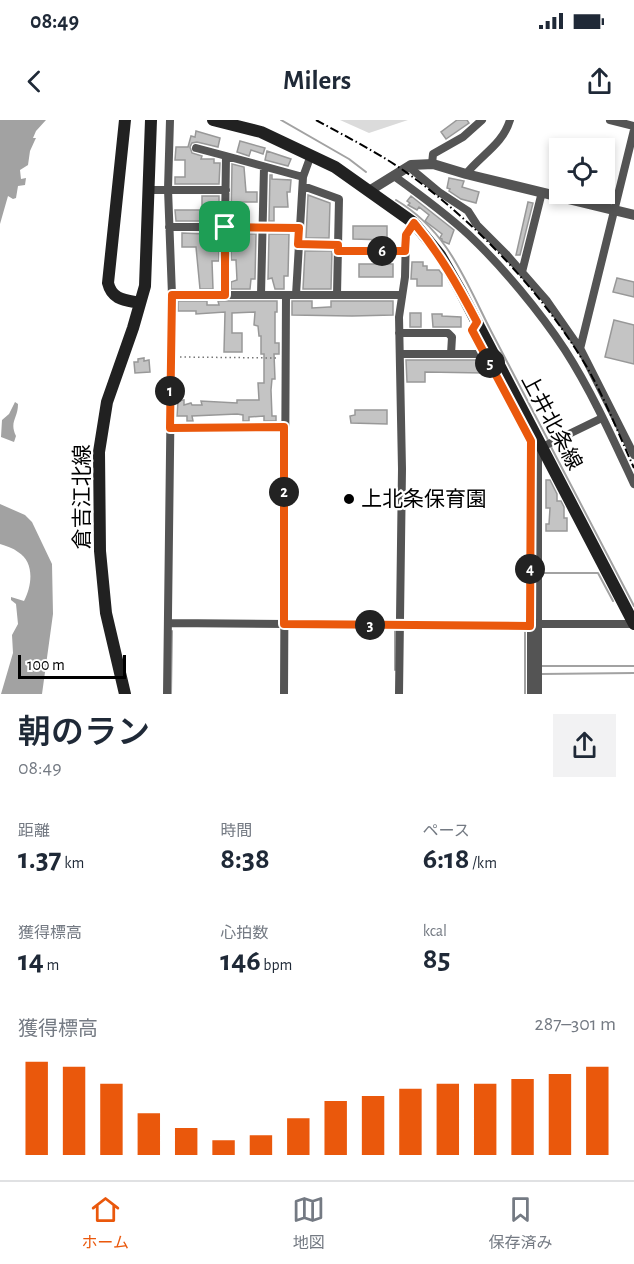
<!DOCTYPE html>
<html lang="ja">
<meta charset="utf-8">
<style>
:root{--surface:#fff;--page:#f2f2f3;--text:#1f2937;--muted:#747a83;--line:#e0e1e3;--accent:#ea580c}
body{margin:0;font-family:"Alegreya Sans","Noto Sans JP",sans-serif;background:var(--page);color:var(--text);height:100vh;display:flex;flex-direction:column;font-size:22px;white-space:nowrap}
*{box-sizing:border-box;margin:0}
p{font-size:20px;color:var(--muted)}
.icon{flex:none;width:33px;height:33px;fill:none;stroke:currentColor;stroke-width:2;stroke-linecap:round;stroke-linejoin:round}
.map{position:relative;height:574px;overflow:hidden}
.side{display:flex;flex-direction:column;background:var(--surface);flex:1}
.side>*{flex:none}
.controls{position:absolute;left:549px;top:18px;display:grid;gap:12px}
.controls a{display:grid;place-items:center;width:66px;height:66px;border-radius:0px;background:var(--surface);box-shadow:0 3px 9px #0003;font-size:30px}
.scale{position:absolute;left:18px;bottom:15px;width:108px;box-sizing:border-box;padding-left:6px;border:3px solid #000;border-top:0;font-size:16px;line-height:21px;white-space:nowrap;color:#000;-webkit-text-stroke:4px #fff;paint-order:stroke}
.pin{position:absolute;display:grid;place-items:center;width:51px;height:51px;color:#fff;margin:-26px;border-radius:12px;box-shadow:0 3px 9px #0006}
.km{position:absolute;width:30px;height:30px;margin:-15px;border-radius:50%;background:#222;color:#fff;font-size:16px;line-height:30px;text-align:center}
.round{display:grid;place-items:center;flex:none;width:63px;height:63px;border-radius:0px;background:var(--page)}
.headline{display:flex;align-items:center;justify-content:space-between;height:102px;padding:0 18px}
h1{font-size:33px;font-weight:600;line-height:45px}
.stats{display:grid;grid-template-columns:repeat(3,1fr);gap:9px;height:102px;padding:6px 18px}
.stats div{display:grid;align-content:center}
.stats b{font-size:30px;font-weight:600}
.stats small{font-size:16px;font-weight:400}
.stats p{font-size:16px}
.chart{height:168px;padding:12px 18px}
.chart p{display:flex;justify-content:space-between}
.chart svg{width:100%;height:108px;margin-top:6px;stroke:var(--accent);stroke-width:6}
.status{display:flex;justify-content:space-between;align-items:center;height:42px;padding:0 30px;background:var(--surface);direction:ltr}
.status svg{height:16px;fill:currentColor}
header{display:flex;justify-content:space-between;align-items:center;height:78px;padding:0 18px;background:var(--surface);font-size:27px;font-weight:600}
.tabs{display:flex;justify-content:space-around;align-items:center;height:84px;border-top:2px solid var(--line);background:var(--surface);font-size:16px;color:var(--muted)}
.tabs a{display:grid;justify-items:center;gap:3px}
.tabs .active{color:var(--accent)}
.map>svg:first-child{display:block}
</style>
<div class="status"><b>08:49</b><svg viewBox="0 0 49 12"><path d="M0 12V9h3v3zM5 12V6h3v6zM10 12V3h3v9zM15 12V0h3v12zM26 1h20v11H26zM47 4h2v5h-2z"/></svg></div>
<header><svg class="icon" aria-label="back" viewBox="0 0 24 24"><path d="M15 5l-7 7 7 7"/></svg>Milers<svg class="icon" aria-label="share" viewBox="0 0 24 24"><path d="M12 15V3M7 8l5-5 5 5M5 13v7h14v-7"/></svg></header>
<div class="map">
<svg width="634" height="574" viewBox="0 0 634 574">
<rect width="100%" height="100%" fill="#fff"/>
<!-- green -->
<path fill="#dbdbdb" d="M340,0H408L369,13Z"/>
<!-- water -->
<path fill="#a2a2a2" d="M0,0H46L36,11L33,18H36L35,20L30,31L28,45L20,50L21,59L26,58L25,65L18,66L16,78L13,79L8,76L0,104Z
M15,282L18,284C18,299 9,301 16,316L14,322L1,317L2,300L9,294Z
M0,384L25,395L32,402L52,444L53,494L42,574H1L13,533L12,515L18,504L16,484L11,480V477L24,481C32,466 35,442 18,432C13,428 6,426 0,424Z"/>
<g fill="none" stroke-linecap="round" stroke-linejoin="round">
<!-- stream -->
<path stroke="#a2a2a2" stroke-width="2" d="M281,0L349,39L366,52
M396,80C448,111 465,160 491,211C510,247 529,284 548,320
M511,292L528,324
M550,325L634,486
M542,453H598L613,481
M526,503L527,435
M395,508V550
M541,546H634
M541,554L634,553
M171,574L172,511
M525,574V510"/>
</g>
<!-- building -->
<path fill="#c4c4c4" stroke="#989898" stroke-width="1.5" d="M457,0H467L469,3L446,19L441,12Z
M196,11L220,18L218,27L197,22L192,23L190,27L192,33L202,36L201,39H214V43H220L219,64H175V57H185V40H175L176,27H188L191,16L195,17Z
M240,21L265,28L263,34L251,30L249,36L237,32Z
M267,31L291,39L288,46L265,40Z
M232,44L244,47L246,72H257V82H236L237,101H231Z
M270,55H272V59L291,60L290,72H287L288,87H274V101H269Z
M449,58L464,61L462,67L479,72L476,83L461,79L449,71L450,69L447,68Z
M308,75L330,83L329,118H306Z
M202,76H219V101H176L175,90H202Z
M411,76L454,110L449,124L442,121V119L440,118L442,114L425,101L429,95L419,87L417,90L408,85L410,83L407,81Z
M528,82L533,83L520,135H516Z
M353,106H387V120L353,119Z
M182,113L205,114V117H219V141H212L213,169H200L196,127H182Z
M237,114H256L255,159H251L250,169H231V162L237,160L236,140H231V115Z
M269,114H289L288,156H284V169H275L272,158L268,159Z
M305,131H332L331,169H303Z
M412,142H423V146H427V150H439L442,154V166H417V159H411Z
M359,144H393V157H359Z
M617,158L634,162V177L613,172Z
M178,181H207V185H219L218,181H277V192H275V223H279V234H274L275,259H272L271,270L272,296H276V301H264V296L249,297V301H243V295L237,294L192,296L193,301H187V296H177L178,281L184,280V285L191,283L192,285H202L201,281L237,283V280H259L258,263H264V234H261V216H259L258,206L254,205L255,192L232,193V213H242V232H224L225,192L196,194V191H178Z
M292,181H312V188L329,187H331V181H393V195L352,196L292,195Z
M410,193H421V207H410Z
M432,194H442V196L461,197V207H433Z
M614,200L634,205V244L605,237Z
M144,238V241L149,240L150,252L135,253L134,242H138V239Z
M406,240H481L484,253L425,252V262H407Z
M355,290H387V304L351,303L350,296L355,295Z
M546,360H550L557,374V381H561L564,387V398H567V411H546V404H549L550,388H546Z"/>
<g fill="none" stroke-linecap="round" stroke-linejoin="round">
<!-- path -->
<path stroke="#767676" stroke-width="1.5" stroke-dasharray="1.5 3" stroke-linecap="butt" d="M180,237L277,238"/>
<!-- minor -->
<path stroke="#545454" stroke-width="8" d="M610,0L634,6
M196,28L226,36
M432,44L433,34L463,17L482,0
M409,47L439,72L468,91L477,105L506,134L547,181L581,230L634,335
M466,54C481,35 503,24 510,0
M394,56C419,74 445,93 469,115C502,146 540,192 565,230C592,272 613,319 634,364
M303,66L339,79L337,175
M149,70H226
M169,107H225V175
M299,108L225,107L226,36L303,57
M298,124L338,125
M338,131H405
M522,152L542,72
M172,175H402
M261,175L264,47
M296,175L303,57L311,35
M477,202L472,210L531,321V574
M399,213H448L452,217L451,234
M580,229L634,10
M400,234H485
M169,308L284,307
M168,503L530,506L537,504H634
M167,574L172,175L168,69L170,0
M284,574L286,176
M399,574L402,349L399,197L405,157L406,115L414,103
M538,574V329L602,298"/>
<!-- tertiary -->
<path stroke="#545454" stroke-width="10" d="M369,71L411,45L433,44L466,54L634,95"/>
<!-- secondary -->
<path stroke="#212121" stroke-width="12" d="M125,0L108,163C112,180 125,180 140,183
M213,0L261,12L335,47L414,103L440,135L460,170L634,504
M125,574L106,493L100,431L99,332L107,282L133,208L145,166L151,0"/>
<!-- rail -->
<path stroke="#000" stroke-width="2" stroke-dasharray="9 3 1.5 3" stroke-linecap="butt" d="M316,0C345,16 375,31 403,50C474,100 544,174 588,249C606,281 619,315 634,348"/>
</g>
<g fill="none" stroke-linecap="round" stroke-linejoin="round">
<!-- route casing -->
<g stroke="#fff" stroke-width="12">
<path id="route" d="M414,103C440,134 458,166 477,202L472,210L531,321L530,506L284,504V307L170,308L172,175H225V107L299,108L298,124L338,125V131H405L406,115Z"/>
</g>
<!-- route -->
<use href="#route" stroke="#ea580c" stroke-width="8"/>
</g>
<!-- markers -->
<circle fill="#000" stroke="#fff" stroke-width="2" cx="349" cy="379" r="6"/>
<g text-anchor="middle" stroke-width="4.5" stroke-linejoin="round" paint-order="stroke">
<!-- street labels -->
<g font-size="21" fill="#000" stroke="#fff">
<text transform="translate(552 302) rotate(62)" y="7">上井北条線</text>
<text transform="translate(82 377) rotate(-90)" y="7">倉吉江北線</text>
</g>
<!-- poi labels -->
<g font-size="21" fill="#000" stroke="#fff" text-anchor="start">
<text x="361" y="386">上北条保育園</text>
</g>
</g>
</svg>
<div class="controls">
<a><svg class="icon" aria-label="locate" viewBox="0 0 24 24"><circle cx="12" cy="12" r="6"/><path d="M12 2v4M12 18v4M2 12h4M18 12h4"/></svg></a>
</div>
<div class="scale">100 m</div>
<div class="pin" style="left:225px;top:107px;background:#1e9e55"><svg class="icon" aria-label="arrive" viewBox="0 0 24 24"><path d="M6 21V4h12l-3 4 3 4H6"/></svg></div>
<b class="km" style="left:170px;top:271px">1</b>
<b class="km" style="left:284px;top:372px">2</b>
<b class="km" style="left:370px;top:505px">3</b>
<b class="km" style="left:530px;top:449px">4</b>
<b class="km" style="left:490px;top:243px">5</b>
<b class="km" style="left:382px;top:131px">6</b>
</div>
<section class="side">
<div class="headline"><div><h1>朝のラン</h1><p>08:49</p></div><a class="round"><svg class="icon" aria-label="share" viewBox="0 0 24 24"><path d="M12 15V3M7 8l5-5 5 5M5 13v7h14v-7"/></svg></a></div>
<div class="stats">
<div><p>距離</p><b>1.37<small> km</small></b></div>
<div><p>時間</p><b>8:38</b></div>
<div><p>ペース</p><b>6:18<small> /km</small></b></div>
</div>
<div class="stats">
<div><p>獲得標高</p><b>14<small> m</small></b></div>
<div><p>心拍数</p><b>146<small> bpm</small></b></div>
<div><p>kcal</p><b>85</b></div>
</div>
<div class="chart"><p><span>獲得標高</span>287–301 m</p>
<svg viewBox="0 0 160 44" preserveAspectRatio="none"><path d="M5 44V6M15 44V8M25 44V15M35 44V27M45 44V33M55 44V38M65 44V36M75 44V29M85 44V22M95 44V20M105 44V17M115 44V15M125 44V15M135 44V13M145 44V11M155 44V8"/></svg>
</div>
</section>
<nav class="tabs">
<a class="active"><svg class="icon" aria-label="home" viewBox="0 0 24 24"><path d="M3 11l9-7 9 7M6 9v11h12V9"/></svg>ホーム</a>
<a><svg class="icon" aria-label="map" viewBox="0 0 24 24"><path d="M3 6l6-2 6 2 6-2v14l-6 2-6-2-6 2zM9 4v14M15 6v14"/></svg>地図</a>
<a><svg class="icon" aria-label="saved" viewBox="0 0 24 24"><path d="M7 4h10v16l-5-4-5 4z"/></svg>保存済み</a>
</nav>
